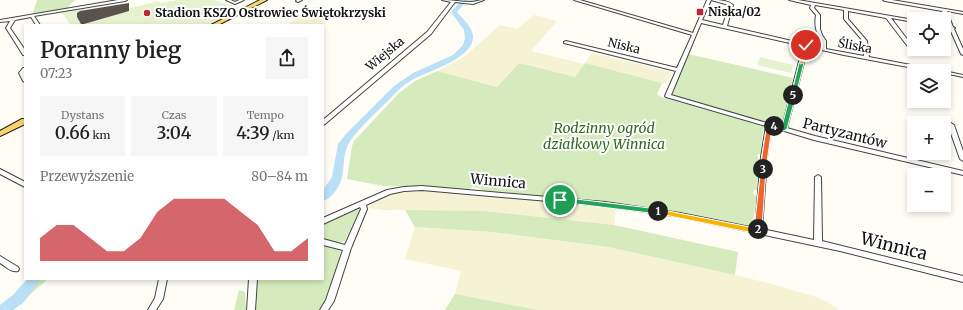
<!DOCTYPE html>
<html lang="pl">
<meta charset="utf-8">
<style>
:root{--surface:#fff;--page:#f6f6f6;--text:#202124;--muted:#757577;--accent:#c4262e}
body{margin:0;font-family:Merriweather,serif;background:var(--page);color:var(--text);height:100vh;display:flex;flex-direction:column;font-size:15px;white-space:nowrap}
*{box-sizing:border-box;margin:0}
p{font-size:13px;color:var(--muted)}
.icon{flex:none;width:22px;height:22px;fill:none;stroke:currentColor;stroke-width:2;stroke-linecap:round;stroke-linejoin:round}
.map{position:relative;flex:1;overflow:hidden}
.sheet{position:absolute;left:24px;top:24px;width:300px;height:256px;display:flex;flex-direction:column;background:var(--surface);border-radius:0px;box-shadow:0 2px 6px #0003}
.sheet>*{flex:none}
.tools{position:absolute;left:907px;top:12px;display:grid;gap:8px}
.tools a{display:grid;place-items:center;width:44px;height:44px;border-radius:0px;background:var(--surface);box-shadow:0 2px 6px #0003;font-size:20px}
.pin{position:absolute;display:grid;place-items:center;width:34px;height:34px;color:#fff;margin:-17px;border:2px solid #fff;border-radius:50%;box-shadow:0 1px 4px #0007}
.km{position:absolute;width:20px;height:20px;margin:-10px;border-radius:50%;background:#222;color:#fff;font-size:11px;line-height:20px;text-align:center}
.round{display:grid;place-items:center;flex:none;width:42px;height:42px;border-radius:0px;background:var(--page)}
.summary{display:flex;align-items:center;justify-content:space-between;height:68px;padding:0 16px}
h1{font-size:22px;font-weight:600;line-height:30px}
.metrics{display:grid;grid-template-columns:repeat(3,1fr);gap:6px;height:68px;padding:4px 16px}
.metrics div{display:grid;align-content:center;border-radius:0px;background:var(--page);text-align:center}
.metrics b{font-size:17px;font-weight:600}
.metrics small{font-size:11px;font-weight:400}
.metrics p{font-size:11px}
.chart{height:112px;padding:8px 16px}
.chart p{display:flex;justify-content:space-between}
.chart svg{width:100%;height:72px;margin-top:4px;fill:var(--accent);opacity:.7}
.map>svg:first-child{display:block}
</style>
<div class="map">
<svg width="963" height="310" viewBox="0 0 963 310">
<rect width="100%" height="100%" fill="#fffdf5"/>
<!-- farmland -->
<path fill="#f6f3d4" d="M315,7L335,12L323,25H287Z
M534,15L557,21L531,51L584,64L575,77L519,63L497,87L437,71L464,57L500,25L517,29Z
M592,53L672,72L666,84L585,63Z
M418,190L500,196L616,208L614,225L486,211L384,210L369,208L372,203L391,194L404,191Z
M415,227L492,232L608,247L735,275L768,283L820,298L840,310H538L455,294L461,271L405,259Z"/>
<!-- green -->
<path fill="#d5ebbd" d="M37,0H75L68,7L70,8L32,16Z
M688,54L793,78L782,123L779,125L672,95Z
M519,63L575,77L585,63L662,83L657,94L661,97L764,125L760,154H758L757,156L759,159L757,190H754L753,193L757,197L752,227L680,213L605,203L483,191L479,188L472,187L469,190L432,187L383,186L347,179L352,146L354,141L399,93L415,81L437,71L497,87Z
M356,208L359,211L345,241L339,243L323,240V223Z
M405,210L486,211L614,225L738,252L735,275L608,247L492,232L415,227Z
M323,244L340,249L341,250L330,294L321,310H255L257,279H323Z
M32,279H48L12,310H0V307Z
M239,290L245,292L246,310H234Z
M455,294L538,310H445Z"/>
<!-- pitch -->
<path fill="#e6f2cf" d="M179,0H213L241,8C236,11 229,12 225,15L226,16L208,25H71L61,12L84,8L85,10L129,3V5L122,10L159,1L160,3Z
M760,57L793,65L791,73L757,65Z"/>
<g fill="none" stroke-linecap="round" stroke-linejoin="round">
<!-- river -->
<path fill="#b9e0f7" fill-rule="evenodd" d="M465,0H474L463,5L457,12C463,19 471,26 473,35C476,58 428,71 412,80C403,85 396,92 389,100C379,109 352,135 348,145C340,163 348,178 333,194C330,197 327,200 323,201V190L332,177L338,144L346,134L394,86L413,73L453,55L463,45L465,38L464,30L451,12L459,3Z
M27,279H41L23,303L13,310H0V305L13,295Z"/>
</g>
<!-- building -->
<path fill="#5a524d" d="M129,3V11L84,24H81L77,17V13L80,11Z"/>
<g fill="none" stroke-linecap="round" stroke-linejoin="round">
<!-- minor casing -->
<g stroke="#444" stroke-width="2">
<path id="minor" d="M118,0H127L125,1L34,16L40,25H36L31,17L15,20L10,28L25,50V55H23L6,28L10,21L0,22V20Z
M226,0H231L235,2L239,0H244L235,4Z
M297,0H302L298,2L296,1Z
M442,0C452,0 462,2 471,2C475,2 479,0 484,0L473,4L455,2L431,34L325,124L323,125V120L427,32L451,2Z
M574,0H580L693,33L707,0H711L702,20L723,25L729,5L711,0C719,0 727,0 733,5L727,26L822,48C822,38 819,40 817,32C815,27 815,21 816,15L810,8L811,5L789,0H798L914,20V22L891,18L913,47L911,48H909L886,18L848,11V19L867,41L869,57L937,70L939,71H929L844,55L808,47L787,128L815,136L963,171V175L814,140L771,127L767,157L762,229L814,240L815,177L818,175L821,177L822,241L963,276V282L840,251L680,217L605,206L422,190L404,191L390,194L366,205L367,209L351,248L334,301L328,310H320L326,300L343,250L323,245V239L345,245L361,209L360,207L323,224V218L387,190L404,187L422,186L605,202L680,213L755,228L761,157L766,126L666,97L665,96L676,71L564,43V42L566,41L677,68L692,35ZM815,5L844,10V19L863,41L864,56L826,49V41L822,35L820,29V15L814,8ZM701,23L803,46L782,127L772,124L771,123H767L671,95Z
M883,0H892L963,12V14L947,11L953,27L955,28L954,29L963,49V55L961,54L950,29L944,28V26H949L942,11L885,1Z
M23,68H25V72L24,73L25,76V82L23,81L19,73Z
M942,71H944L963,75V77L944,73V71Z
M951,123L954,125L963,151V161L960,159L948,125Z
M0,169L25,182V187L0,174Z
M0,256L18,267L19,269L18,271C12,273 5,266 0,263Z
M159,279H167L163,299L156,310H148L155,298Z
M249,279H257L255,310H247Z"/>
</g>
<!-- major casing -->
<g stroke="#222" stroke-width="2">
<path id="major" d="M260,0H267L218,25H211Z
M22,119H25V124L0,136V131Z"/>
</g>
<!-- minor -->
<use href="#minor" fill="#fff" fill-rule="evenodd"/>
<!-- major -->
<use href="#major" fill="#f9d66b" fill-rule="evenodd"/>
</g>
<!-- split-1 -->
<path fill="#22a559" stroke="#fff" d="M560,197L658,209L661,211L658,214L560,202L557,200Z"/>
<!-- split-2 -->
<path fill="#f5b400" stroke="#fff" d="M658,209L755,228L758,226L761,227L762,231L758,234L655,213V210Z"/>
<!-- split-3 -->
<path fill="#f0652b" stroke="#fff" d="M761,167H765L766,169L762,229L758,232L754,229Z"/>
<!-- split-4 -->
<path fill="#f0652b" stroke="#fff" d="M767,123L777,126L772,127L766,169L763,171L760,169Z"/>
<!-- split-5 -->
<path fill="#22a559" stroke="#fff" d="M793,93L796,95L787,129L784,131L772,127V125L782,126L790,95Z"/>
<!-- split-6 -->
<path fill="#22a559" stroke="#fff" d="M801,61L804,63L796,95L791,96L799,63Z"/>
<!-- split-7 -->
<path fill="#f5b400" stroke="#fff" d="M806,44L808,45L804,63L800,64L803,45Z"/>
<!-- markers -->
<g fill="#c4262e" stroke="#fff" stroke-width="1.5">
<rect x="696" y="8" width="8" height="8" rx="2"/>
<circle cx="147" cy="13" r="4"/>
</g>
<g text-anchor="middle" stroke-width="4" stroke-linejoin="round" paint-order="stroke">
<!-- far-poi labels -->
<g font-size="12" font-weight="bold" fill="#111" stroke="#fff" text-anchor="start">
<text x="708" y="16">Niska/02</text>
<text x="155" y="17">Stadion KSZO Ostrowiec Świętokrzyski</text>
</g>
<!-- far-street labels -->
<g font-size="12" fill="#111" stroke="#fff">
<text transform="translate(624 46) rotate(14)" y="4">Niska</text>
<text transform="translate(855 46) rotate(11)" y="4">Śliska</text>
<text transform="translate(385 54) rotate(-40)" y="4">Wiejska</text>
</g>
<!-- park labels -->
<g font-size="14" font-style="italic" fill="#2f6b1f" stroke="#fff">
<text x="604" y="133">Rodzinny ogród<tspan x="604" dy="16">działkowy Winnica</tspan></text>
</g>
<!-- street labels -->
<g font-size="14" fill="#111" stroke="#fff">
<text transform="translate(845 133) rotate(14)" y="5">Partyzantów</text>
<text transform="translate(498 181) rotate(5)" y="5">Winnica</text>
</g>
<!-- near-street labels -->
<g font-size="17" fill="#111" stroke="#fff">
<text transform="translate(894 246) rotate(14)" y="6">Winnica</text>
</g>
</g>
</svg>
<div class="tools">
<a><svg class="icon" aria-label="locate" viewBox="0 0 24 24"><circle cx="12" cy="12" r="6"/><path d="M12 2v4M12 18v4M2 12h4M18 12h4"/></svg></a>
<a><svg class="icon" aria-label="layers" viewBox="0 0 24 24"><path d="M12 4l9 5-9 5-9-5zM3 14l9 5 9-5"/></svg></a>
<a>+</a>
<a>−</a>
</div>
<div class="pin" style="left:560px;top:200px;background:#1e9e55"><svg class="icon" aria-label="arrive" viewBox="0 0 24 24"><path d="M6 21V4h12l-3 4 3 4H6"/></svg></div>
<div class="pin" style="left:806px;top:45px;background:#d93025"><svg class="icon" aria-label="check" viewBox="0 0 24 24"><path d="M5 12l5 5 9-10"/></svg></div>
<b class="km" style="left:658px;top:211px">1</b>
<b class="km" style="left:758px;top:229px">2</b>
<b class="km" style="left:763px;top:169px">3</b>
<b class="km" style="left:774px;top:126px">4</b>
<b class="km" style="left:793px;top:95px">5</b>
<section class="sheet">
<div class="summary"><div><h1>Poranny bieg</h1><p>07:23</p></div><a class="round"><svg class="icon" aria-label="share" viewBox="0 0 24 24"><path d="M12 15V3M7 8l5-5 5 5M5 13v7h14v-7"/></svg></a></div>
<div class="metrics">
<div><p>Dystans</p><b>0.66<small> km</small></b></div>
<div><p>Czas</p><b>3:04</b></div>
<div><p>Tempo</p><b>4:39<small> /km</small></b></div>
</div>
<div class="chart"><p><span>Przewyższenie</span>80–84 m</p>
<svg viewBox="0 0 160 44" preserveAspectRatio="none"><path d="M0 44V30L10 22L20 22L30 30L40 38L50 38L60 30L70 14L80 6L90 6L100 6L110 6L120 14L130 22L140 38L150 38L160 30V44z"/></svg>
</div>
</section>
</div>
